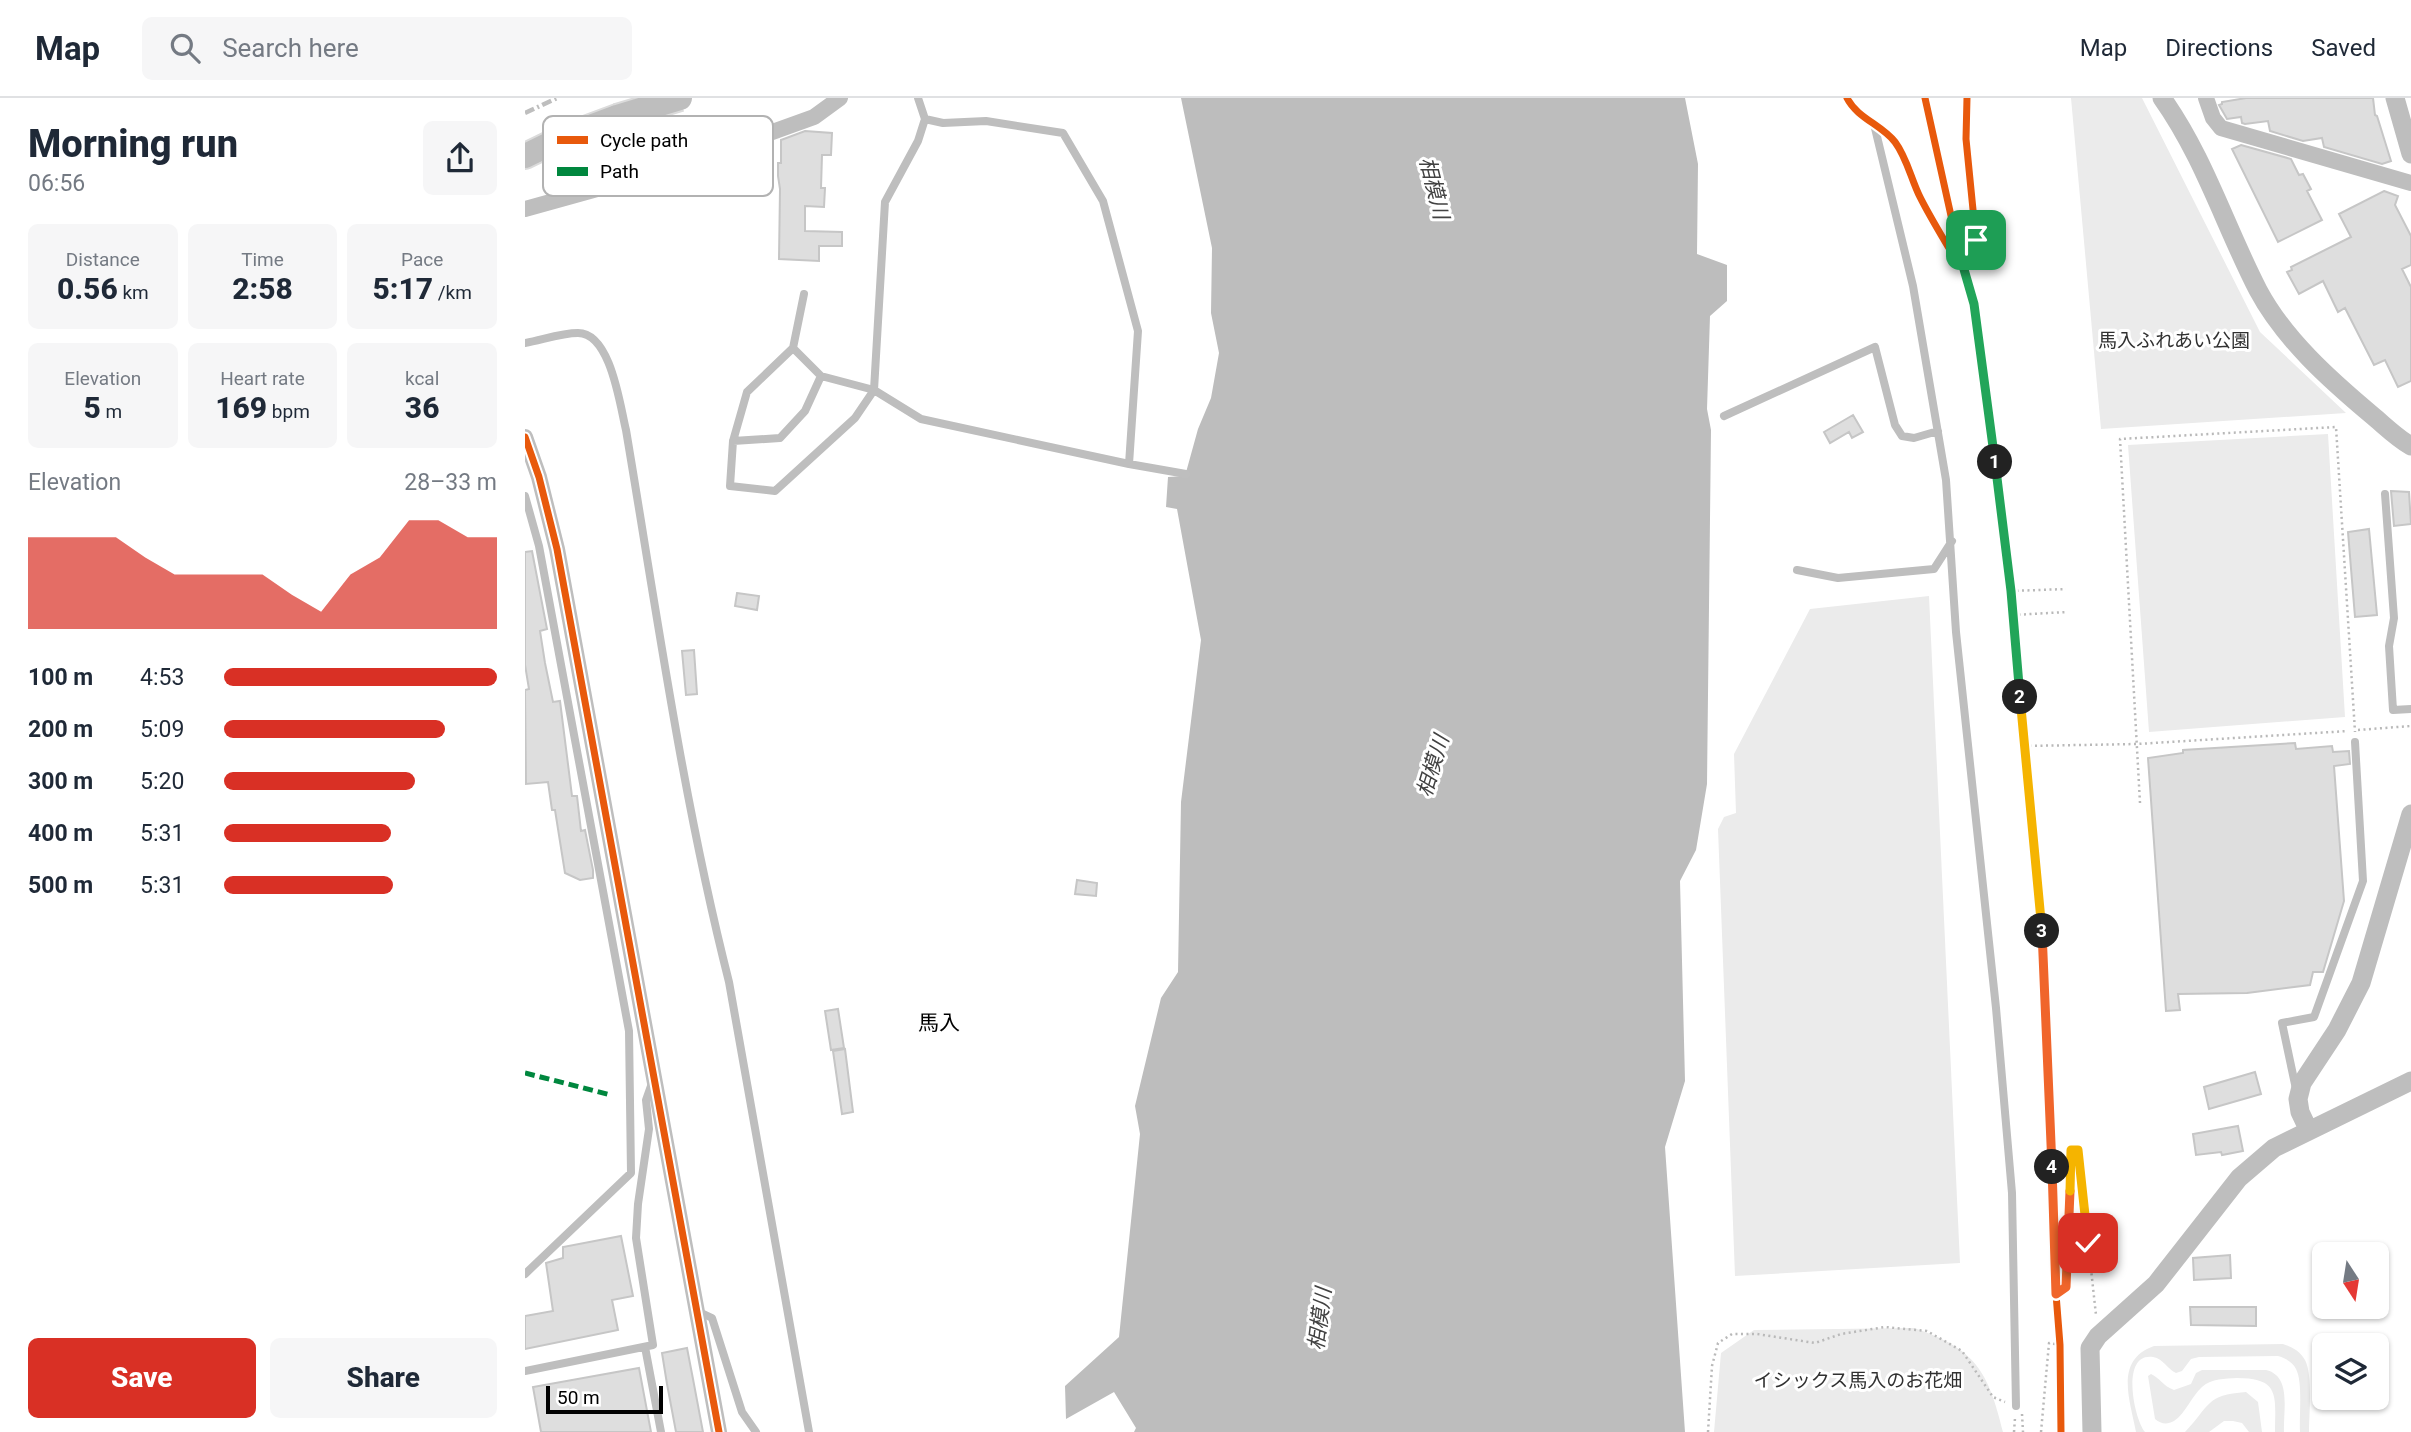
<!DOCTYPE html>
<meta charset="utf-8">
<style>
:root{--surface:#fff;--page:#f6f6f7;--text:#1f2937;--muted:#747a83;--line:#e0e1e3;--accent:#d93025}
body{margin:0;font-family:Roboto,"Noto Sans JP",sans-serif;background:var(--page);color:var(--text);height:100vh;display:flex;flex-direction:column;font-size:26px;white-space:nowrap}
*{box-sizing:border-box;margin:0}
p{font-size:23px;color:var(--muted)}
.icon{flex:none;width:38px;height:38px;fill:none;stroke:currentColor;stroke-width:2;stroke-linecap:round;stroke-linejoin:round}
.map{position:relative;flex:1;overflow:hidden}
.panel{display:flex;flex-direction:column;background:var(--surface);width:525px}
.panel>*{flex:none}
.needle{width:46px;rotate:168deg}
.fabs{position:absolute;left:1787px;top:1144px;display:grid;gap:14px}
.fabs a{display:grid;place-items:center;width:77px;height:77px;border-radius:10px;background:var(--surface);box-shadow:0 2px 5px #0004;font-size:35px}
.scale{position:absolute;left:21px;bottom:18px;width:117px;box-sizing:border-box;padding-left:7px;border:4px solid #000;border-top:0;font-size:19px;line-height:24px;white-space:nowrap;color:#000;-webkit-text-stroke:5px #fff;paint-order:stroke}
.pin{position:absolute;display:grid;place-items:center;width:60px;height:60px;color:#fff;margin:-30px;border-radius:14px;box-shadow:0 4px 10px #0006}
.km{position:absolute;width:35px;height:35px;margin:-18px;border-radius:50%;background:#222;color:#fff;font-size:19px;line-height:35px;text-align:center}
.round{display:grid;place-items:center;flex:none;width:74px;height:74px;border-radius:10px;background:var(--page)}
.summary{display:flex;align-items:center;justify-content:space-between;height:119px;padding:0 28px}
h1{font-size:38px;font-weight:800;line-height:52px}
.stats{display:grid;grid-template-columns:repeat(3,1fr);gap:10px;height:119px;padding:7px 28px}
.stats div{display:grid;align-content:center;border-radius:10px;background:var(--page);text-align:center}
.stats b{font-size:30px;font-weight:800}
.stats small{font-size:19px;font-weight:400}
.stats p{font-size:19px}
.chart{height:196px;padding:14px 28px}
.chart p{display:flex;justify-content:space-between}
.chart svg{width:100%;height:126px;margin-top:7px;fill:var(--accent);opacity:.7}
.cta{display:flex;gap:14px;margin-top:auto;padding:14px 28px}
.cta a{flex:1;height:80px;border-radius:10px;background:var(--accent);color:#fff;font-size:28px;font-weight:800;line-height:80px;text-align:center}
.cta a+a{background:var(--page);color:var(--text)}
ul{padding:0 28px;list-style:none;font-size:23px}
li{display:grid;grid-template-columns:112px 84px 1fr;align-items:center;height:52px}
li i{height:18px;border-radius:9px;background:var(--accent)}
header{display:flex;align-items:center;gap:42px;box-sizing:border-box;height:98px;padding:0 35px;background:var(--surface);border-bottom:2px solid var(--line)}
header strong{font-size:33px}
nav{display:flex;gap:38px;margin-inline-start:auto;font-size:24px}
.search{width:490px;height:63px;background:var(--page);display:flex;align-items:center;gap:18px;box-sizing:border-box;padding:0 24px;border-radius:10px;color:var(--muted);font-size:26px}
main{display:flex;flex:1;min-height:0}
.map>svg:first-child{display:block}
</style>
<header>
<strong>Map</strong>
<div class="search"><svg class="icon" aria-label="search" viewBox="0 0 24 24"><circle cx="10" cy="10" r="6"/><path d="M15 15l6 6"/></svg>Search here</div>
<nav><a>Map</a><a>Directions</a><a>Saved</a></nav>
</header>
<main>
<section class="panel">
<div class="summary"><div><h1>Morning run</h1><p>06:56</p></div><a class="round"><svg class="icon" aria-label="share" viewBox="0 0 24 24"><path d="M12 15V3M7 8l5-5 5 5M5 13v7h14v-7"/></svg></a></div>
<div class="stats">
<div><p>Distance</p><b>0.56<small> km</small></b></div>
<div><p>Time</p><b>2:58</b></div>
<div><p>Pace</p><b>5:17<small> /km</small></b></div>
</div>
<div class="stats">
<div><p>Elevation</p><b>5<small> m</small></b></div>
<div><p>Heart rate</p><b>169<small> bpm</small></b></div>
<div><p>kcal</p><b>36</b></div>
</div>
<div class="chart"><p><span>Elevation</span>28–33 m</p>
<svg viewBox="0 0 160 44" preserveAspectRatio="none"><path d="M0 44V12L10 12L20 12L30 12L40 19L50 25L60 25L70 25L80 25L90 32L100 38L110 25L120 19L130 6L140 6L150 12L160 12V44z"/></svg>
</div>
<ul>
<li><b>100 m</b>4:53<i style="width:100%"></i></li>
<li><b>200 m</b>5:09<i style="width:81%"></i></li>
<li><b>300 m</b>5:20<i style="width:70%"></i></li>
<li><b>400 m</b>5:31<i style="width:61%"></i></li>
<li><b>500 m</b>5:31<i style="width:62%"></i></li>
</ul>
<div class="cta"><a>Save</a><a>Share</a></div>
</section>
<div class="map">
<svg width="1886" height="1334" viewBox="0 0 1886 1334">
<rect width="100%" height="100%" fill="#fff"/>
<!-- green -->
<path fill="#ebebeb" d="M1546,0H1617L1735,234L1821,315L1576,331Z
M1803,336L1820,619L1624,634L1603,347Z
M1404,498L1435,1165L1210,1178L1193,731L1199,719L1211,715L1209,656L1285,511Z
M1389,1230C1451,1251 1463,1273 1478,1334H1189L1196,1255L1229,1232Z
M1758,1246C1767,1249 1775,1253 1780,1262C1788,1277 1784,1316 1784,1334H1775C1774,1319 1778,1284 1771,1271C1768,1264 1760,1260 1753,1258L1674,1259L1666,1261L1657,1273L1651,1275C1642,1271 1639,1261 1628,1259C1595,1254 1609,1321 1620,1334H1611C1605,1302 1589,1262 1629,1248Z
M1677,1272H1741C1767,1278 1758,1313 1759,1334H1750C1750,1299 1756,1280 1712,1280C1700,1281 1687,1280 1677,1289C1666,1299 1661,1315 1649,1323C1642,1327 1636,1326 1630,1321L1623,1278L1626,1276C1635,1280 1638,1288 1649,1292L1666,1286L1671,1275Z
M1721,1294L1733,1304L1737,1334H1724L1717,1325L1708,1323H1699L1684,1334H1660C1685,1308 1680,1297 1721,1294Z"/>
<!-- water -->
<path fill="#bdbdbd" d="M656,0H1160L1173,66L1172,156L1202,167V203L1185,218L1182,311L1186,332L1182,686L1171,752L1155,783L1160,983L1140,1049L1160,1334H609L611,1330L589,1294L541,1321L540,1288L594,1239L615,1036L610,1008L636,900L653,874L656,704L676,542L652,411L641,409L643,379L660,378L673,331L686,300L694,255L686,215L687,150Z"/>
<!-- building -->
<path fill="#dedede" stroke="#c6c6c6" stroke-width="2" d="M1721,0H1848L1850,17L1852,18L1866,63L1857,66L1799,49L1797,40L1778,43L1745,33L1743,23L1720,26L1717,25L1716,19L1702,21L1694,7L1697,6V4Z
M280,33L307,35L306,57H297L296,90H300L299,109L280,108V133L317,134V148H294V163L254,161L255,91L253,78V65H256V42Z
M1716,47L1766,61L1774,77L1778,76L1786,91L1782,93L1797,122L1753,144L1707,51Z
M1859,93L1873,98L1870,107L1886,138V167L1877,171L1886,189V283L1873,289L1860,262L1849,267L1820,210L1813,214L1798,183L1774,196L1762,174L1767,172L1766,169L1826,139L1814,116Z
M1328,317L1338,334L1327,340L1324,334L1305,345L1299,334Z
M1866,393L1884,394L1886,426L1869,428Z
M1844,431L1852,517L1830,519L1823,434Z
M7,453L22,531L15,533L20,565L28,604L35,603L47,698H52L56,733L60,732L68,772V780L55,782L40,775L30,712H27L23,684L1,686L0,592L4,591L0,567V454Z
M212,495L234,498L232,512L210,508Z
M169,552L172,596L161,597L157,553Z
M1770,645L1771,651L1807,648L1808,654L1824,653L1825,666L1809,668L1819,803L1798,874H1788L1785,887L1722,895L1653,896L1655,912L1641,913L1623,660L1658,655V652Z
M552,782L572,785L571,798L550,796Z
M313,911L319,950L306,952L300,913Z
M320,951L328,1014L317,1016L308,953Z
M1730,974L1736,996L1684,1011L1679,989Z
M1713,1028L1718,1053L1697,1057L1696,1054L1671,1057L1668,1036Z
M96,1138L108,1198L87,1202L93,1232L0,1251V1218L28,1213L21,1165L38,1160V1149Z
M1705,1157L1706,1180L1669,1182L1668,1160Z
M1665,1209H1731V1228L1666,1227Z
M162,1250L168,1281L178,1334H151L142,1286L137,1255Z
M114,1270L126,1334H16L8,1289Z"/>
<g fill="none" stroke-linecap="round" stroke-linejoin="round">
<!-- trunk casing -->
<g stroke="#dbdbdb" stroke-width="28">
<path id="trunk" d="M0,58L41,38L92,19"/>
</g>
<!-- path -->
<path stroke="#b9b9b9" stroke-width="2.5" stroke-dasharray="2 3.5" stroke-linecap="butt" d="M1486,493L1541,491
M1488,517L1542,514
M1833,632L1886,628
M1499,648L1612,646L1823,633
M1615,705L1595,341L1811,329L1830,634
M1531,1196L1541,1189L1546,1052H1553L1571,1217
M1497,1316L1498,1334
M1183,1334L1187,1268L1193,1245L1207,1236H1232L1290,1245L1316,1236L1360,1229L1402,1233L1437,1253L1468,1299L1480,1304
M1489,1334L1490,1320
M1516,1334L1524,1245L1535,1247"/>
<!-- service -->
<path stroke="#bebebe" stroke-width="8" d="M393,0L400,21L393,43L360,104L349,292L396,321L604,366L661,376
M1322,0C1332,20 1357,27 1370,44C1382,60 1386,81 1395,99C1404,117 1415,135 1425,152L1443,153L1451,142L1441,41L1442,0
M400,21L418,25L461,23L538,35L578,103L613,233L604,366
M1349,26L1388,188L1421,382L1431,534L1471,910L1487,1095L1491,1308
M0,245C17,242 36,235 53,235C86,235 95,308 101,332C132,516 158,703 204,884L284,1334
M268,250L296,278L349,292L330,320L250,393L205,388L208,343L222,294L268,250L279,196
M1199,318L1350,249L1370,327L1377,338L1389,340L1413,333
M208,343L255,340L280,313L296,278
M1860,396L1869,520L1864,548L1868,612L1886,611
M0,398L14,448L104,933L106,1075L0,1176
M1272,472L1313,480L1409,471L1427,443
M1771,991L1757,925L1789,919L1838,783L1830,644
M172,1213L187,1220L217,1314L231,1334
M120,1249L136,1334
M0,1273L128,1247L111,1140L113,1106L124,1031L121,1002L127,985"/>
<!-- minor -->
<path stroke="#bebebe" stroke-width="16" d="M1681,0L1688,20L1696,30L1886,85
M124,2L144,71
M0,111L144,71L289,19L315,0
M0,339L14,379L32,451L194,1334"/>
<!-- tertiary -->
<path stroke="#bebebe" stroke-width="19" d="M1637,0C1679,59 1700,128 1733,192C1759,241 1805,282 1848,318C1860,328 1872,340 1886,348
M1870,0L1886,56
M1784,1033L1775,1014L1773,1001L1777,985L1812,932L1836,885L1886,716
M1567,1334L1565,1250L1573,1238L1631,1186L1714,1080L1749,1050L1886,983"/>
<!-- trunk -->
<use href="#trunk" stroke="#bebebe" stroke-width="24"/>
<!-- rail -->
<path stroke="#bebebe" stroke-width="4.5" stroke-dasharray="10 3.5 2 3.5" stroke-linecap="butt" d="M0,15L32,0"/>
<!-- trunk-bridge casing -->
<g stroke="#dbdbdb" stroke-width="28" stroke-linecap="butt">
<path id="trunk-bridge" d="M92,19L155,0"/>
</g>
<!-- trunk-bridge -->
<use href="#trunk-bridge" stroke="#bebebe" stroke-width="24"/>
<!-- quiet -->
<path stroke="#00873e" stroke-width="5" stroke-dasharray="10 5" stroke-linecap="butt" d="M0,975L86,997"/>
<!-- cycleway casing -->
<g stroke="#fff" stroke-width="11">
<path id="cycleway" d="M1322,0C1332,20 1357,27 1370,44C1382,60 1386,81 1395,99C1404,117 1415,135 1425,152L1443,153L1451,142L1441,41L1442,0
M1400,0L1434,154L1449,206L1486,493L1517,830L1531,1196L1535,1247L1536,1334
M0,339L14,379L32,451L194,1334"/>
</g>
<!-- cycleway -->
<use href="#cycleway" stroke="#e8590c" stroke-width="7"/>
</g>
<g fill="none" stroke-linecap="round" stroke-linejoin="round">
<!-- split-1 casing -->
<g stroke="#fff" stroke-width="14">
<path id="split-1" d="M1451,142L1443,153L1434,154L1449,206L1470,364"/>
</g>
<!-- split-2 casing -->
<g stroke="#fff" stroke-width="14">
<path id="split-2" d="M1470,364L1486,493L1495,599"/>
</g>
<!-- split-3 casing -->
<g stroke="#fff" stroke-width="14">
<path id="split-3" d="M1495,599L1517,833"/>
</g>
<!-- split-4 casing -->
<g stroke="#fff" stroke-width="14">
<path id="split-4" d="M1517,833L1527,1069"/>
</g>
<!-- split-5 casing -->
<g stroke="#fff" stroke-width="14">
<path id="split-5" d="M1527,1069L1531,1196L1541,1189L1545,1093"/>
</g>
<!-- split-6 casing -->
<g stroke="#fff" stroke-width="14">
<path id="split-6" d="M1545,1093L1546,1052H1553L1563,1145"/>
</g>
<!-- split-1 -->
<use href="#split-1" stroke="#22a559" stroke-width="9"/>
<!-- split-2 -->
<use href="#split-2" stroke="#22a559" stroke-width="9"/>
<!-- split-3 -->
<use href="#split-3" stroke="#f5b400" stroke-width="9"/>
<!-- split-4 -->
<use href="#split-4" stroke="#f0652b" stroke-width="9"/>
<!-- split-5 -->
<use href="#split-5" stroke="#f0652b" stroke-width="9"/>
<!-- split-6 -->
<use href="#split-6" stroke="#f5b400" stroke-width="9"/>
</g>
<g text-anchor="middle" stroke-width="6" stroke-linejoin="round" paint-order="stroke">
<!-- park labels -->
<g font-size="19" fill="#313131" stroke="#fff">
<text x="1649" y="249">馬入ふれあい公園</text>
<text x="1333" y="1289">イシックス馬入のお花畑</text>
</g>
<!-- water labels -->
<g font-size="21" font-style="italic" fill="#424242" stroke="#fff">
<text transform="translate(909 90) rotate(76)" y="7">相模川</text>
<text transform="translate(908 668) rotate(-73)" y="7">相模川</text>
<text transform="translate(795 1221) rotate(-83)" y="7">相模川</text>
</g>
<!-- neighbourhood labels -->
<g font-size="21" fill="#000" stroke="#fff">
<text x="414" y="932">馬入</text>
</g>
</g>
<!-- legend -->
<rect x="18" y="18" width="230" height="80" rx="10" fill="#fff" stroke="#b2b2b2" stroke-width="2"/>
<rect x="32" y="38" width="31" height="8" fill="#e8590c"/>
<rect x="32" y="69" width="31" height="9" fill="#00873e"/>
<g font-size="19" fill="#000">
<text x="75" y="49">Cycle path</text>
<text x="75" y="80">Path</text>
</g>
</svg>
<div class="fabs">
<a><svg class="needle" viewBox="-14 -14 28 28"><path d="M0-13l5 13h-10z" fill="#e53935"/><path d="M0 13l5-13h-10z" fill="#747a83"/></svg></a>
<a><svg class="icon" aria-label="layers" viewBox="0 0 24 24"><path d="M12 4l9 5-9 5-9-5zM3 14l9 5 9-5"/></svg></a>
</div>
<div class="scale">50 m</div>
<div class="pin" style="left:1451px;top:142px;background:#1e9e55"><svg class="icon" aria-label="arrive" viewBox="0 0 24 24"><path d="M6 21V4h12l-3 4 3 4H6"/></svg></div>
<div class="pin" style="left:1563px;top:1145px;background:#d93025"><svg class="icon" aria-label="check" viewBox="0 0 24 24"><path d="M5 12l5 5 9-10"/></svg></div>
<b class="km" style="left:1470px;top:364px">1</b>
<b class="km" style="left:1495px;top:599px">2</b>
<b class="km" style="left:1517px;top:833px">3</b>
<b class="km" style="left:1527px;top:1069px">4</b>
</div>
</main>
